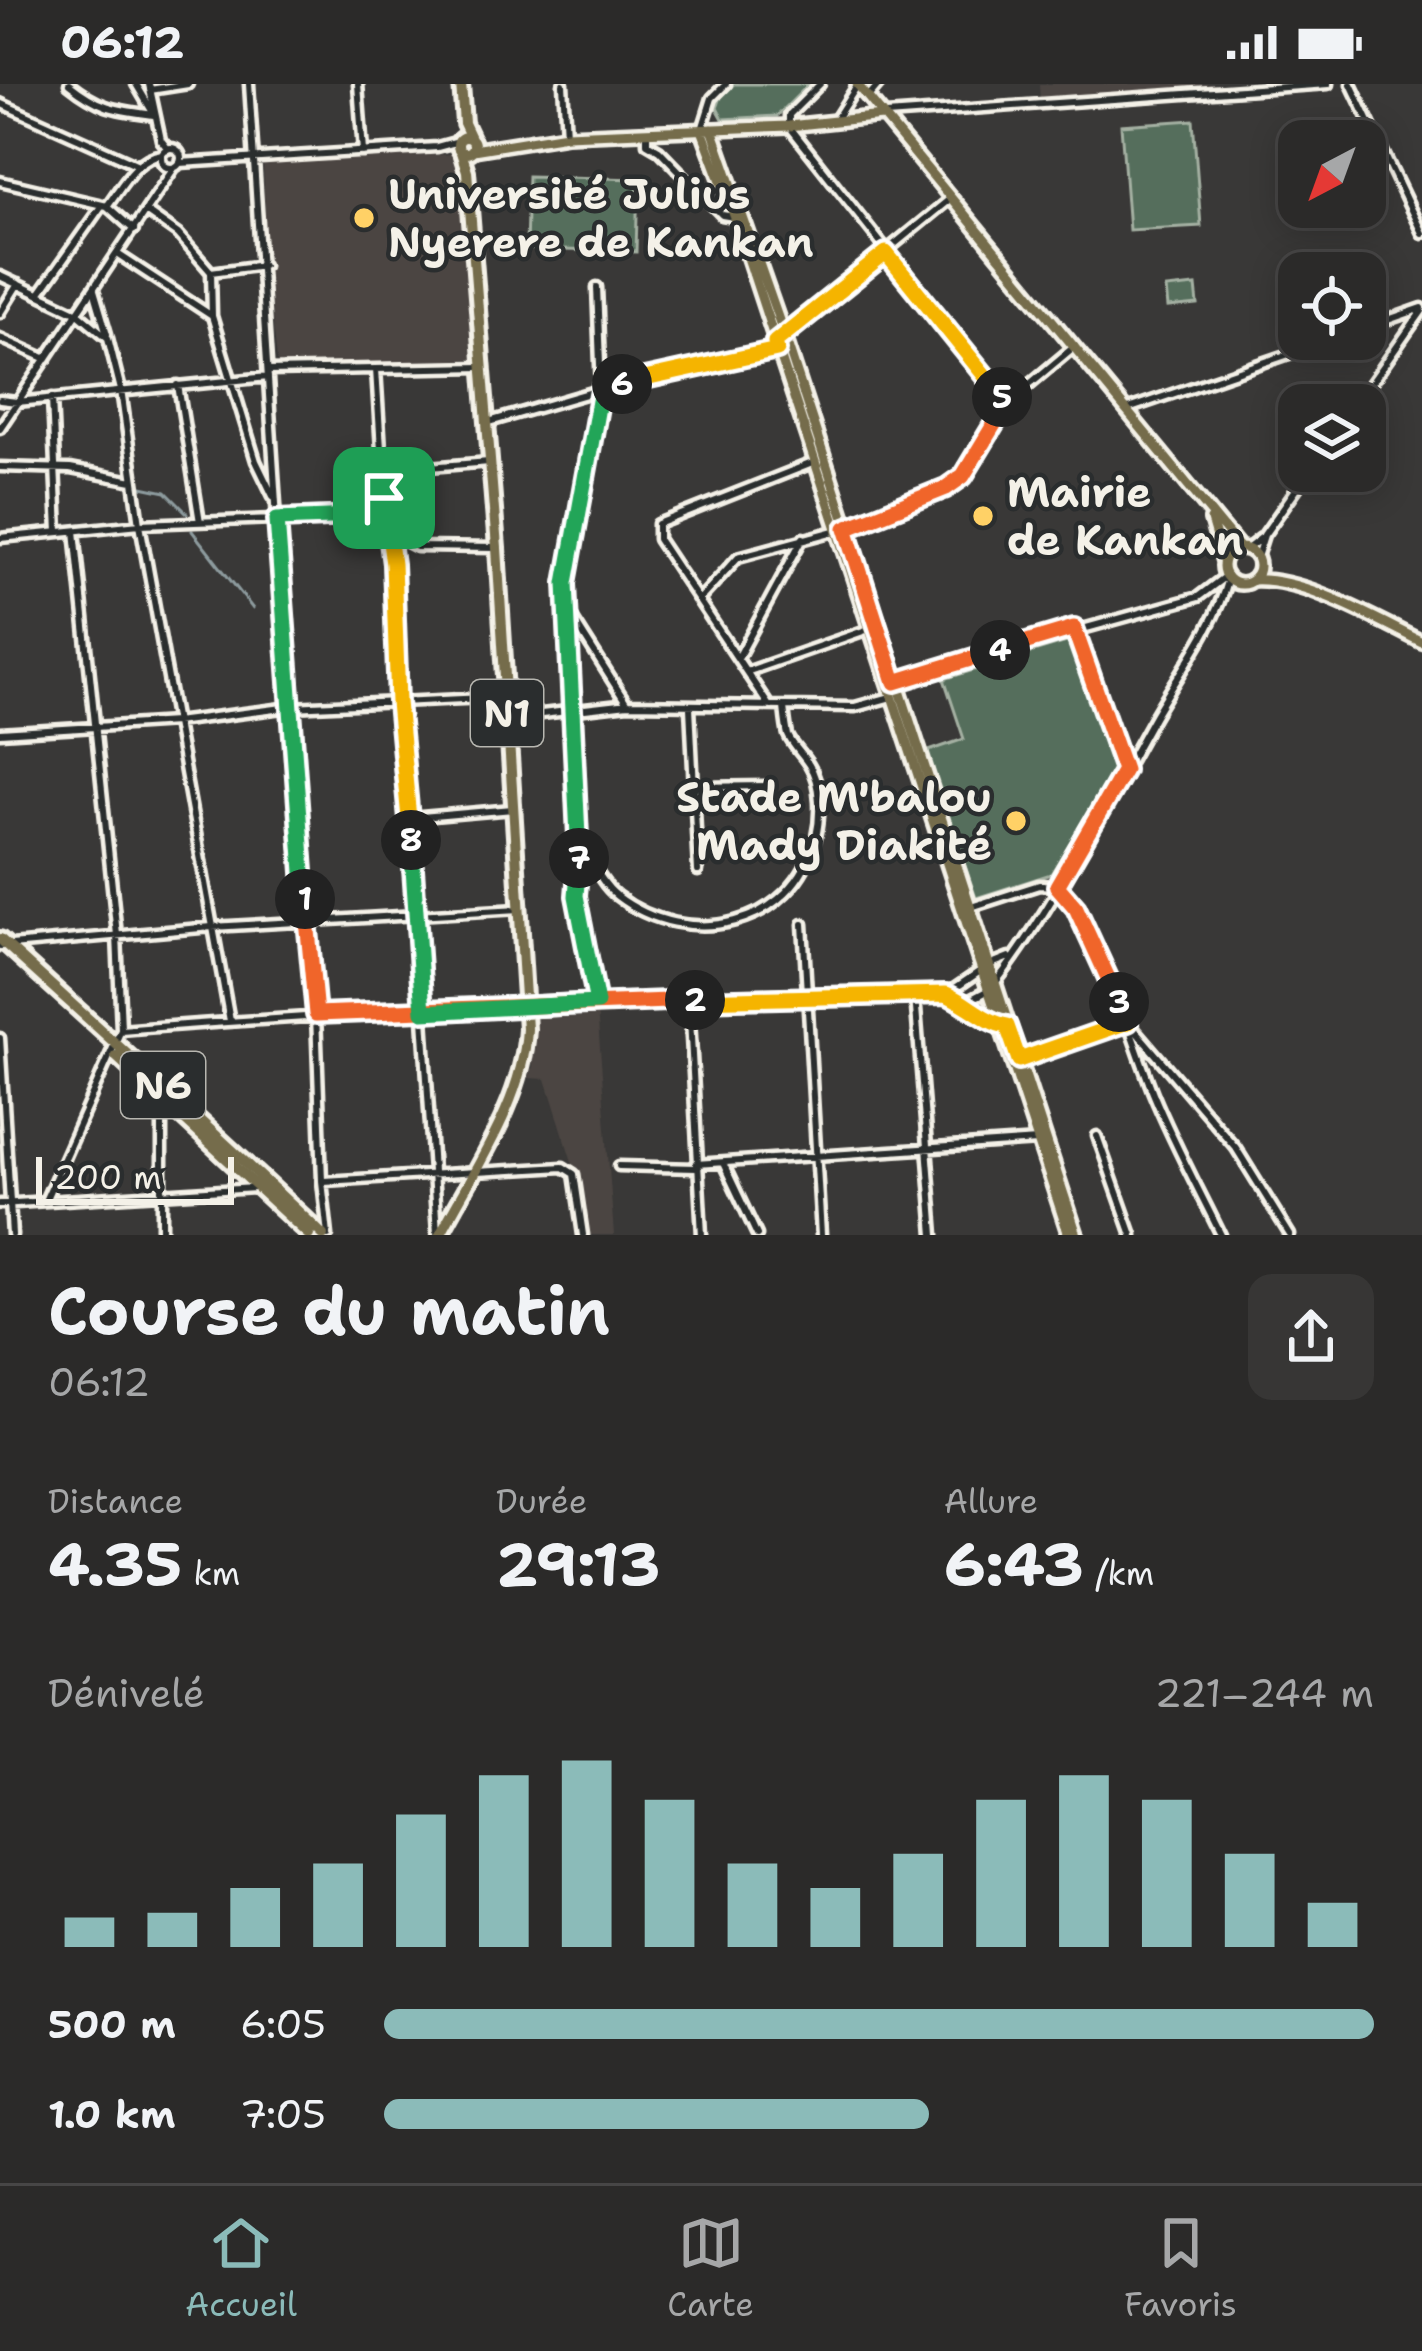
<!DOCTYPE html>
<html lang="fr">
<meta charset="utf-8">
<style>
:root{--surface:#2b2a29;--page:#373635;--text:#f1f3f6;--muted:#a6a7a8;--line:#474646;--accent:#8bbbb9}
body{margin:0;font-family:"Shantell Sans",sans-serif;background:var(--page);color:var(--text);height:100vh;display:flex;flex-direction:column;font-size:45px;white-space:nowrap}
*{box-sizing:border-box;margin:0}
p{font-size:39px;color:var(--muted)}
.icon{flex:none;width:66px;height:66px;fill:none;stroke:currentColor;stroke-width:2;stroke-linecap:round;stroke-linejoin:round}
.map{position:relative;height:1151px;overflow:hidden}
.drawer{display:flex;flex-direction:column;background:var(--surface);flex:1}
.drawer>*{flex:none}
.needle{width:78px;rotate:221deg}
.controls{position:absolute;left:1278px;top:36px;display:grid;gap:24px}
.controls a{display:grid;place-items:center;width:108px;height:108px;border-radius:24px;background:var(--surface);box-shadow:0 6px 30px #0003,0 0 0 3px var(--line);font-size:60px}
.scale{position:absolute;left:36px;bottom:30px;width:198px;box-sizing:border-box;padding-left:12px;border:6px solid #f4f1e8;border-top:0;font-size:33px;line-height:42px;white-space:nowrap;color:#f4f1e8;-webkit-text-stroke:9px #2a2d2e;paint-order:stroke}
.pin{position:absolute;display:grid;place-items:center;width:102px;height:102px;color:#fff;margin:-51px;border-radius:24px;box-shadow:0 6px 18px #0006}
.km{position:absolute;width:60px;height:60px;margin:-30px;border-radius:50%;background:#222;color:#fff;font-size:33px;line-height:60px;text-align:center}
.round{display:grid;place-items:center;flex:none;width:126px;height:126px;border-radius:24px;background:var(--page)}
.overview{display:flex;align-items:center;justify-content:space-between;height:204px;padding:0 48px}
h1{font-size:66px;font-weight:700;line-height:90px}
.figures{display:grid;grid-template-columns:repeat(3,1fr);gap:18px;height:204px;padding:12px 48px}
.figures div{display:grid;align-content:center}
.figures b{font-size:60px;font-weight:700}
.figures small{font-size:33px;font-weight:400}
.figures p{font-size:33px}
.chart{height:336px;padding:24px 48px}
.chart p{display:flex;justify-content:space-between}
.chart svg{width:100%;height:216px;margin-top:12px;stroke:var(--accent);stroke-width:6}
ul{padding:0 48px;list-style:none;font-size:39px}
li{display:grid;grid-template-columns:192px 144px 1fr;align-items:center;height:90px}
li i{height:30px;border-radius:15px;background:var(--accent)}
.status{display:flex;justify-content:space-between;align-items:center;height:84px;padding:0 60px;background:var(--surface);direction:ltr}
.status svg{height:33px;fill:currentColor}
.tabs{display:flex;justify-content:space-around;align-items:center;height:168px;border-top:3px solid var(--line);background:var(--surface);font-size:33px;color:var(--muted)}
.tabs a{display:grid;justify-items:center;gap:6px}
.tabs .selected{color:var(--accent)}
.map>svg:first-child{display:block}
</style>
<div class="status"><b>06:12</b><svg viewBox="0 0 49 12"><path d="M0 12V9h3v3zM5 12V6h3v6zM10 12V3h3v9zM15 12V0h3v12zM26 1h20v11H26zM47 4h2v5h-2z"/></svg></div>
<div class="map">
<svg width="1422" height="1151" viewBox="0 0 1422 1151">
<rect width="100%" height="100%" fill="#393837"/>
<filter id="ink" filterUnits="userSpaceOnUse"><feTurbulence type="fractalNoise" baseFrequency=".00833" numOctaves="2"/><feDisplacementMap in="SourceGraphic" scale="24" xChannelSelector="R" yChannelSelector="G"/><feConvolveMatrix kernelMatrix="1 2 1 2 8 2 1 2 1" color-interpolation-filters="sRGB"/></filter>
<g filter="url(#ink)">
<!-- built -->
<path fill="#4b4542" d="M1039,0H1309L1040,16Z
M457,70L473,275L278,283L267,190L263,77Z
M597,924L614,1151H581L574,1084L546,995L529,994L533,982L529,930Z"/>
<!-- green -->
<path fill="#546e5c" stroke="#a4b0a2" stroke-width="3" d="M734,0H809L777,32L723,35L717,24L722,10Z
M1193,36L1201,142L1129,146L1121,41Z
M528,92L638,95L636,168L526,165Z
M1196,202L1198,221L1168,224L1166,205Z
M1073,556L1115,684L1051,790L976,814L926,668L964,655L944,595Z"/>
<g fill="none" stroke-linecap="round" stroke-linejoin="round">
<!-- stream -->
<path stroke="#8d9b9e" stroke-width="3" d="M0,386L48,388
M59,389L82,390
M142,403L166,408L187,429
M192,447L253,525"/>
<!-- minor casing -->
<g stroke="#f4f1e8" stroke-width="15">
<path id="minor" d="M69,0C100,25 116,26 154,31
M136,0L152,27
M149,0L161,56L168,65
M249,0L277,435L316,930L322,1097L328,1151
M358,0L363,68
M563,0L566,51
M820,0L789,31V42L1007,319
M1351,0L1422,149
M150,6L188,0
M868,13L879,0
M0,19L138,81
M886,31L1328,0
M836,35L857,2
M702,46L712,14L726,0
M647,47V59L659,66L722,131L734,133
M161 74a10 10 0 1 1 20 0a10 10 0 1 1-20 0Z
M180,79L437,63L459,57
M0,97L107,122L134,146
M107,122C122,102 135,74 162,70
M147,128L178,150L211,188
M119,171L212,232L256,377L273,412
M0,192L78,229L108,254L121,306L140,440L230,937
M597,203L601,306L565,499L580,758L576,812L597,919
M94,206L107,250
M39,210L102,121
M0,229L18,200
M212,232L211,188L263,181
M1365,244L1422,224
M0,254L47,275
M775,258L951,114
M376,285L384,414L393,480L398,618L410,734L437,1149
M268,287L483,283
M178,301L200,438
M52,314L58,448
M0,316L17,318L268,293
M1356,321L1422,227
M1128,325L1333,255
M489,338L620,300L779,265
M0,344L174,84
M0,383L70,385L133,397
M382,387L489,378
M356,431L384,414
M75,447L117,851L121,945
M0,454L140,440L355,432L417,463L497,464
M1247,465L1261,454
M1257,473L1264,451L1309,387
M700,515L738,473L846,444L946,404L972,381L1007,319L1075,262
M568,527L627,620
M1074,545L1124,687
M739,572L803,454
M749,587L869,545
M895,597L1198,513L1227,491
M769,622L658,455V440L815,378
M690,623L698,787
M507,634L628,620L855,623L891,613
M0,649L175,638L291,623L506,613
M695,703L767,702
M410,734L513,725
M581,759C591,775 601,800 617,812C687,866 794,845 816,753C821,732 821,699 809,681C803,671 792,661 788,651C786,643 785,632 784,623
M971,823L1039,801L1057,802C1107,858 1126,941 1153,1009C1173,1058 1198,1104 1221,1151
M803,840L821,1151
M0,862L212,843L519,825
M996,898C1057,819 1105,720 1154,633C1179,589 1215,543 1228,494
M948,909L989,881L1009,873
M915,911L934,1151
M689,917L702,1151
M0,954L12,1151
M1021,975L1128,938L1236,1064L1290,1151
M1097,1052L1132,1151
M723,1079L757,1151
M696,1080L1038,1057
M619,1082L696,1084
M324,1097L563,1083L574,1090L583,1151
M45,1117L121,946C395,924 671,915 946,910L968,917L987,907
M0,1120L255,1104
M162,1151V1018"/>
</g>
<!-- major casing -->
<g stroke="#f4f1e8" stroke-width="18">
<path id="major" d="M857,0L1240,464
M712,45L788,262L1077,1151
M702,46L735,134L1069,1151
M473,66L566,51L789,42L882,32
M1211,436L1223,477
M1223 482a18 18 0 1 1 36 0a18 18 0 1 1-36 0Z
M1252,496C1304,493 1375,535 1422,558
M964,917L996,941"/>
</g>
<!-- highway casing -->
<g stroke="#f4f1e8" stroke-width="20">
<path id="highway" d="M461,0L464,39L471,54
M458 61a8 8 0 1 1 16 0a8 8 0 1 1-16 0Z
M0,855C108,953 217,1050 323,1151
M116,972L309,1151
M440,1151C473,1087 523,1018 527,945L497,464L467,87L461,68"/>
</g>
<!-- minor -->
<use href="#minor" stroke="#2a2d2e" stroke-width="6"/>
<!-- major -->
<use href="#major" stroke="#746c4b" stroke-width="9"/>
<!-- highway -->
<use href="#highway" stroke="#746c4b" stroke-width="10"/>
</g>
</g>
<g fill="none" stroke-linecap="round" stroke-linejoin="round" filter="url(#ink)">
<!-- split-1 casing -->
<g stroke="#fff" stroke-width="24">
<path id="split-1" d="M305,815L277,435L355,432L384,414"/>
</g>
<!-- split-2 casing -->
<g stroke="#fff" stroke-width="24">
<path id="split-2" d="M305,815L316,930L695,916"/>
</g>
<!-- split-3 casing -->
<g stroke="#fff" stroke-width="24">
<path id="split-3" d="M695,916L946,910C967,919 986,939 1007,942L1019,976L1128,938L1119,918"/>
</g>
<!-- split-4 casing -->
<g stroke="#fff" stroke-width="24">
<path id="split-4" d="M1000,566L1074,544L1124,686L1057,802L1076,824L1119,918"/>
</g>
<!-- split-5 casing -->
<g stroke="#fff" stroke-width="24">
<path id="split-5" d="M1000,566L895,598L846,444L946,404L963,392L1007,319L1002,313"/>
</g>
<!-- split-6 casing -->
<g stroke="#fff" stroke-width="24">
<path id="split-6" d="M622,300L777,266L775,258L886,169L1002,313"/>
</g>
<!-- split-7 casing -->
<g stroke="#fff" stroke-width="24">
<path id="split-7" d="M579,774L566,499L601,306L622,300"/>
</g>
<!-- split-8 casing -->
<g stroke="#fff" stroke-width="24">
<path id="split-8" d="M411,756L423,928L597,919L576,812L579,774"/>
</g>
<!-- split-9 casing -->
<g stroke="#fff" stroke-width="24">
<path id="split-9" d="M384,414L393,480L398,618L411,756"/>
</g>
<!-- split-1 -->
<use href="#split-1" stroke="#22a559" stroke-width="15"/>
<!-- split-2 -->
<use href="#split-2" stroke="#f0652b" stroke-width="15"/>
<!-- split-3 -->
<use href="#split-3" stroke="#f5b400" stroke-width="15"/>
<!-- split-4 -->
<use href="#split-4" stroke="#f0652b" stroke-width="15"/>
<!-- split-5 -->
<use href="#split-5" stroke="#f0652b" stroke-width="15"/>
<!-- split-6 -->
<use href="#split-6" stroke="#f5b400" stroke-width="15"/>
<!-- split-7 -->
<use href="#split-7" stroke="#22a559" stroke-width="15"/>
<!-- split-8 -->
<use href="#split-8" stroke="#22a559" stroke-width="15"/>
<!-- split-9 -->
<use href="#split-9" stroke="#f5b400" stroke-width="15"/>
</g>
<!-- markers -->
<g fill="#ffd166" stroke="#2a2d2e" stroke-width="4.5">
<circle cx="364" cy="134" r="12"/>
<circle cx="983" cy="432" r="12"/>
<circle cx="1016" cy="737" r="12"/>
</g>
<g text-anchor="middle" stroke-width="9" stroke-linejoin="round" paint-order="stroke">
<!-- shield labels -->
<g fill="#2a2d2e" stroke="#b7b6b0" stroke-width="3">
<rect x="471" y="596" width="72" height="66" rx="9"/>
<rect x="121" y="968" width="84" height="66" rx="9"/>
</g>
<g font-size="39" font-weight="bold" fill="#f4f1e8">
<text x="507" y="643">N1</text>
<text x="163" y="1015">N6</text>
</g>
<!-- poi labels -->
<g font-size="42" font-weight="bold" fill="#f4f1e8" stroke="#2a2d2e" text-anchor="start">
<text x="388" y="125">Université Julius<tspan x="388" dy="48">Nyerere de Kankan</tspan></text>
<text x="1007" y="423">Mairie<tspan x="1007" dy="48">de Kankan</tspan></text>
<text x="992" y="728" text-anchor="end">Stade M'balou<tspan x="992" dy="48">Mady Diakité</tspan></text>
</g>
</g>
</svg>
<div class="controls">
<a><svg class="needle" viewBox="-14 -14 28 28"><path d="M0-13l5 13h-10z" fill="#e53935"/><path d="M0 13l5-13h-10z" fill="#a6a7a8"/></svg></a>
<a><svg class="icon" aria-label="locate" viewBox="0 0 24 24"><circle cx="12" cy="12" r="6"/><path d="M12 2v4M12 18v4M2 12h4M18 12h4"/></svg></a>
<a><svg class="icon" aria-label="layers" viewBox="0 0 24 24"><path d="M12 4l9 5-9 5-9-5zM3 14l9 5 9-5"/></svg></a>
</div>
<div class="scale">200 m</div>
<div class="pin" style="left:384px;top:414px;background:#1e9e55"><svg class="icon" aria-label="arrive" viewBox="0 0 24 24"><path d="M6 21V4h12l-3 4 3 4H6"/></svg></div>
<b class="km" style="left:305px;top:815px">1</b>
<b class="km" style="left:695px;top:916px">2</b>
<b class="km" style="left:1119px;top:918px">3</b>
<b class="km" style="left:1000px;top:566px">4</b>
<b class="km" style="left:1002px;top:313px">5</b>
<b class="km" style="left:622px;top:300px">6</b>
<b class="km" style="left:579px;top:774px">7</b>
<b class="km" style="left:411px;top:756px">8</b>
</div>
<section class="drawer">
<div class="overview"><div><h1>Course du matin</h1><p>06:12</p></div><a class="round"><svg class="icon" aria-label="share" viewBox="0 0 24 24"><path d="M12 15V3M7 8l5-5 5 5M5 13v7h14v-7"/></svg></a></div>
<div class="figures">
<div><p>Distance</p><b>4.35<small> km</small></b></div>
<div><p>Durée</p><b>29:13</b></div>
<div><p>Allure</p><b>6:43<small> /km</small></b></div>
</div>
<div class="chart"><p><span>Dénivelé</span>221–244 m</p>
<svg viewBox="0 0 160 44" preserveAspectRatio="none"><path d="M5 44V38M15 44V37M25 44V32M35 44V27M45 44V17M55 44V9M65 44V6M75 44V14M85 44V27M95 44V32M105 44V25M115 44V14M125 44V9M135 44V14M145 44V25M155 44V35"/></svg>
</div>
<ul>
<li><b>500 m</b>6:05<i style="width:100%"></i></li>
<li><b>1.0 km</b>7:05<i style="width:55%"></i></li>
</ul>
</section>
<nav class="tabs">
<a class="selected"><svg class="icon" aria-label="home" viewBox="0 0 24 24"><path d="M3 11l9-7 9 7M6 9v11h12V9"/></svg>Accueil</a>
<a><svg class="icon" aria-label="map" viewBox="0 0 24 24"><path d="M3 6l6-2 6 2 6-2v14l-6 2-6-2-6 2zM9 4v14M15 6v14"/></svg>Carte</a>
<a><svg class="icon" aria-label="saved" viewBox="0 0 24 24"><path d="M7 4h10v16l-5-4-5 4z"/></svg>Favoris</a>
</nav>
